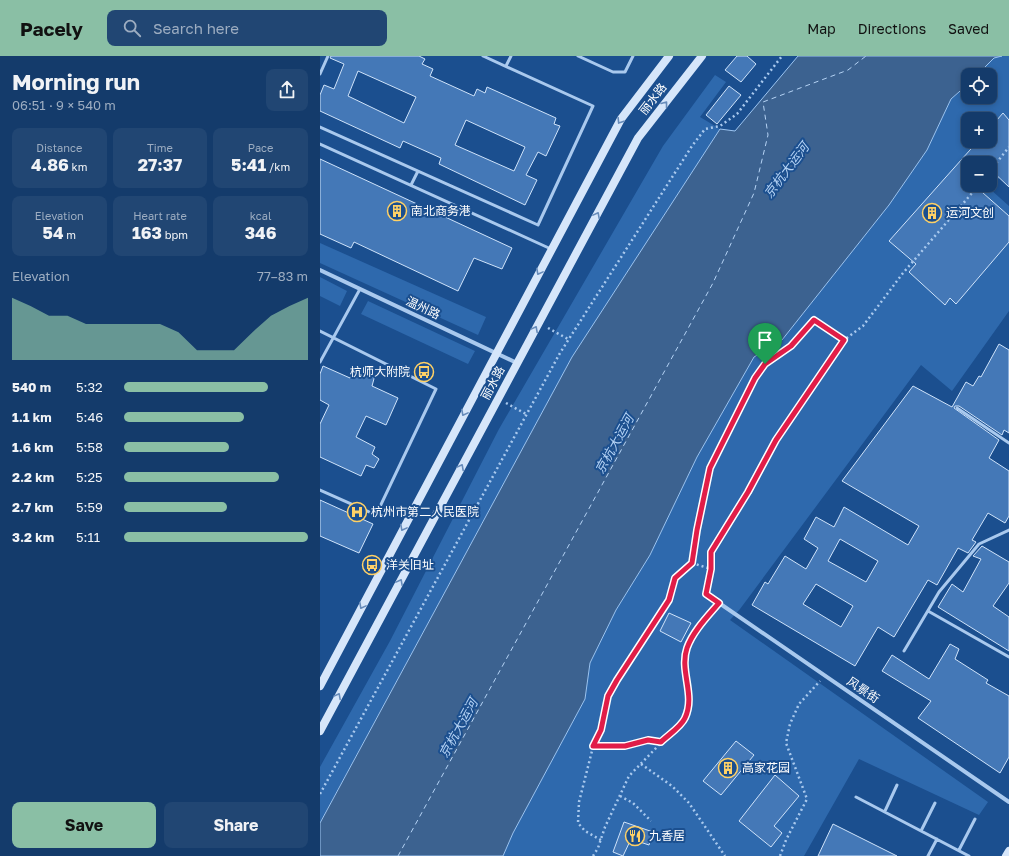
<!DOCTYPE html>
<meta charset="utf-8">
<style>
:root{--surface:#143b6b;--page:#214673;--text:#f1f3f6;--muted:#9dadc1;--line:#33557e;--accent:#8abfa5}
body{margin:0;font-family:"Golos Text","Noto Sans SC",sans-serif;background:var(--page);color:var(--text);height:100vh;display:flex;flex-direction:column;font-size:15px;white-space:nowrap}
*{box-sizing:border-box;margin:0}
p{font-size:13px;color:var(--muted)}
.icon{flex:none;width:22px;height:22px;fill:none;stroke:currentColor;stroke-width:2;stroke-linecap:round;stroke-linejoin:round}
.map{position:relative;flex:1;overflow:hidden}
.drawer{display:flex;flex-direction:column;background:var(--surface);width:320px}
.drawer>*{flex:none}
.controls{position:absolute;left:641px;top:12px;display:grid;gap:8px}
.controls a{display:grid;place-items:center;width:36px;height:36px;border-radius:8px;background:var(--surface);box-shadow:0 2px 6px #0003,0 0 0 1px var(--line);font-size:20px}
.pin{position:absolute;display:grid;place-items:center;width:34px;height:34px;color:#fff;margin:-41px -17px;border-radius:50% 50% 50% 0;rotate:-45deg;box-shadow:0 0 4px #0007}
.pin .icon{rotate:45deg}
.round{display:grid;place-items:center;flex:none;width:42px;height:42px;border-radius:8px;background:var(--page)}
.overview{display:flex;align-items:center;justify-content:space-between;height:68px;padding:0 12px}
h1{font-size:22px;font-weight:700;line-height:30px}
.figures{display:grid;grid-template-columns:repeat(3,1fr);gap:6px;height:68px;padding:4px 12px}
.figures div{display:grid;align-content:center;border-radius:8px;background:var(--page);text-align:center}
.figures b{font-size:17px;font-weight:700}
.figures small{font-size:11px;font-weight:400}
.figures p{font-size:11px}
.chart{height:112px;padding:8px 12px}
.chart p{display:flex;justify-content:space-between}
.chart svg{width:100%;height:72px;margin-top:4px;fill:var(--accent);opacity:.7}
.cta{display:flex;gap:8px;margin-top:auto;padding:8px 12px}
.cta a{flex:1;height:46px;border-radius:8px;background:var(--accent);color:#111;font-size:16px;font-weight:700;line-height:46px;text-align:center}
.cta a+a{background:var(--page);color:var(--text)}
ul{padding:0 12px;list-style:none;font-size:13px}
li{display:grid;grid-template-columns:64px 48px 1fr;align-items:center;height:30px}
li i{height:10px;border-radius:5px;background:var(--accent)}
header{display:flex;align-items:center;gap:24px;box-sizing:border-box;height:56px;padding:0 20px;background:var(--accent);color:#111}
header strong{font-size:19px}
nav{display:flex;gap:22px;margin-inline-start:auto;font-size:14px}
.search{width:280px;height:36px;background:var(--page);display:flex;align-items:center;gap:10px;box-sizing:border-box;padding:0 14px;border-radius:8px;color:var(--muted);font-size:15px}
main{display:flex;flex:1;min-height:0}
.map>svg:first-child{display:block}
</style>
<header>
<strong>Pacely</strong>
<div class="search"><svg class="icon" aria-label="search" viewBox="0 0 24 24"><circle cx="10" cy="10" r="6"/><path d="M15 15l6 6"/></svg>Search here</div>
<nav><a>Map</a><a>Directions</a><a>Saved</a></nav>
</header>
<main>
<section class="drawer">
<div class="overview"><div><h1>Morning run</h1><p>06:51 · 9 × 540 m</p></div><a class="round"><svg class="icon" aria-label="share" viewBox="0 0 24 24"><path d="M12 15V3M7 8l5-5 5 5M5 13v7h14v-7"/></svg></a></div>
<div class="figures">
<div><p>Distance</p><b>4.86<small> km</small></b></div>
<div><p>Time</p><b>27:37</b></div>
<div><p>Pace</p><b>5:41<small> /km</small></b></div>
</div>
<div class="figures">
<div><p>Elevation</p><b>54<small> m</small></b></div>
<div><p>Heart rate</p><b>163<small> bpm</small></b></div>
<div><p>kcal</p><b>346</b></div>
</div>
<div class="chart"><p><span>Elevation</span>77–83 m</p>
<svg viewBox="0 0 160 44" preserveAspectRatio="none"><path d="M0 44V6L10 11L20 17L30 17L40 22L50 22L60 22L70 22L80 22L90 27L100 38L110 38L120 38L130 27L140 17L150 11L160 6V44z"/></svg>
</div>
<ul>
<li><b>540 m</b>5:32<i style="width:78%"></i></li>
<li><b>1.1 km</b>5:46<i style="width:65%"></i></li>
<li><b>1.6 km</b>5:58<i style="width:57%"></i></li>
<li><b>2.2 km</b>5:25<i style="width:84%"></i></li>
<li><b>2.7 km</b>5:59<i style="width:56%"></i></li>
<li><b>3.2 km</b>5:11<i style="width:100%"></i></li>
</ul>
<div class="cta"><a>Save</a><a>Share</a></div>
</section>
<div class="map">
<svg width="689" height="800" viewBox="0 0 689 800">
<rect width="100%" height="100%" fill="#1b4f8f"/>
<!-- green -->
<path fill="#2e69ad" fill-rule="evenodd" d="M681,0H689V110L670,133L689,150V255L632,335L601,309L420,553L410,564L668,746L659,759L539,703L484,800H183L193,777L265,643L270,607L296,554L330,499L377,401L434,301L462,284L569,149L607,94L631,43L648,28V41H670V19H657L674,2ZM648,63H670V85H648ZM648,107H670V129H648Z
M395,19L406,26L380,61L400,73L252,301L0,766V711L70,585L179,373L343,90Z
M0,187L166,261L158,279L0,207Z
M0,221L27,235L20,250L0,240Z
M48,245L155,295L148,308L41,258Z"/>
<!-- water -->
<path fill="#3c6290" stroke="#9cc4f0" d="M478,0H682L674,2L657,19H648V28L631,43L607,94L569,149L462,284L434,301L377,401L330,499L296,554L270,607L265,643L193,777L183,800H0V767L252,301L400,73L415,75Z"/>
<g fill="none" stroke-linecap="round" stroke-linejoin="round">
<!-- ferry -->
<path stroke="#b5d3f5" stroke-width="1" stroke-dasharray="5 4" stroke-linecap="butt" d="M78,800L393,227L434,137L448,79L443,46L528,14L546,0"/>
</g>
<!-- building -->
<path fill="#4478b7" stroke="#cfe3fa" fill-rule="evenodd" d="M11,0H99L105,3L102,8L113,13L110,20L154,40L157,33L165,37L167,31L236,62L234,68L240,70L226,100L218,96L206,119L217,124L205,149L119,108L121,102L83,85L80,92L0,55V39L4,29L14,33L24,8L10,2ZM38,15L96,41L84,67L28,40ZM146,64L205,91L194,115L135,89Z
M417,0H427L436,8L421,26L405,14Z
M409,30L421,39L397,68L386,59Z
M683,57L689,64V131L670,113V107H648V129H654L689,160V186L636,248L630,242L625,249L589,216L596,208L569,185L658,85H670V72Z
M0,103L192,192L182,213L154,202L138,235L34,186L31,192L0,178Z
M679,288L689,294V377L684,374L682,379L639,350H635L634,352L679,384L669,402L689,415V460L685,467L668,457L652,484L656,486L648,497L638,492L617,529L608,524L574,581L558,571L535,610L432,549L445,526L448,528L465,500L486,513L498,492L484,483L496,461L514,471L524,451L588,489L599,470L522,425L593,330L632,351L646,326L653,330L659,320L661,321ZM520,483L558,505L546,526L508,505ZM496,528L533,550L521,571L483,548Z
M3,310L30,322L36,310L55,319L52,330L78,342L66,369L46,360L36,381L55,391L52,398L59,403L54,412L46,409L41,420L0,401V368L9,349L0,344V318Z
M0,444L53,468L39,497L0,480Z
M662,490L689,506V527L673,550L689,561V595L618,551L632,528L643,536L661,503L653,500Z
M349,557L371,567L361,586L340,575Z
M630,588L639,593L635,603L668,624L666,627L689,640V701L680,717L598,662L611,645L562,615L572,599L609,623Z
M416,685L434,699L401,739L383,725Z
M455,719L479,740L454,770L462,777L451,791L419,765Z
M304,766L333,776L329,789L311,783L303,800L293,796Z
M513,768L577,800H498Z"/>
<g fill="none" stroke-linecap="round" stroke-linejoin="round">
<!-- path -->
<path stroke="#a9c9ee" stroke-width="2.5" stroke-dasharray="2 3" stroke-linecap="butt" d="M670,115L689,91
M228,272L248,283
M186,347L206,358
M372,507L391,513
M387,532L391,513V496L428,436L456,383L524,284L543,270L583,217L659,129
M273,691L305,690L327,684L341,686
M321,708L352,730L369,747L405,800
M0,738L240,297L372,90L385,73L400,70L417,58L462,0
M300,740L313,747L331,765
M281,784L265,775L258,767L259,746L273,691L281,673L289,640L313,598L349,543L355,522L372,507L377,473L390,412L435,322L445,308L471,290L494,264L524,284
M273,800L278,792L285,771L309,720L365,662L370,638L365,612L367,592L377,573L394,553
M460,800L466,784L487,743L466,687L470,668L479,648L500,625"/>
<!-- lane -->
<path stroke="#a9c9ee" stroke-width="3" d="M258,0L293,16H305L313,0
M186,10L191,0
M0,18L8,0
M0,71L218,169L273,50L163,0
M0,88L231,193
M91,129L98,115
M0,275L116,333L56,459L0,434
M0,306L40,233
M637,352L689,387
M608,555L689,601
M584,595L619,536L659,488L689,474
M536,741L649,800
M565,755L577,729
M601,775L615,747
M639,794L655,763
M608,800L617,783"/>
<!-- street -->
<path stroke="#a9c9ee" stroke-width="4" d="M0,214L197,307
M386,538L689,746"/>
<!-- secondary -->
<path stroke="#d6e6fa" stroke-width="8" d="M0,630L301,63L349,0
M0,675L318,82L382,0
M686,800L689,795"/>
</g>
<!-- one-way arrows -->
<defs><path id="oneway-chevron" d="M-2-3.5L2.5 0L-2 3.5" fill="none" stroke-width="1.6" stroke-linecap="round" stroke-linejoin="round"/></defs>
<g stroke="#668bba">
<use href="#oneway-chevron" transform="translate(345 48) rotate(-52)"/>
<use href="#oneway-chevron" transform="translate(300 65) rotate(122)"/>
<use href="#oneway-chevron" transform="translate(277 159) rotate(-62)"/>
<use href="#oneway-chevron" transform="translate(219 216) rotate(118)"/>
<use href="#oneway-chevron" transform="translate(215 273) rotate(-62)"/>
<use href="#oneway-chevron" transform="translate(144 357) rotate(118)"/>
<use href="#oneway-chevron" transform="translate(141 411) rotate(-62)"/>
<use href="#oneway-chevron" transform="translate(83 472) rotate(118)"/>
<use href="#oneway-chevron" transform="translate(80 526) rotate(-62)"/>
<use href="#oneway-chevron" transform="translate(42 550) rotate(118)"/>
<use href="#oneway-chevron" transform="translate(18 640) rotate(-62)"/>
</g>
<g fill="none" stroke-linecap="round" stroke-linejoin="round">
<!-- route casing -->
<g stroke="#fff" stroke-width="8">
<path id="route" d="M494,264L524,284L456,384L428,436L391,496V513L386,538L399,547C388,560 373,575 367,592C359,615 376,639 365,662C361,671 348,679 341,686L328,684L305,690H273L281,674L288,640L297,624L349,544L355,522L372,507L377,474L390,412L435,322L445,308L471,290Z"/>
</g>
<!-- route -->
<use href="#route" stroke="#e11d48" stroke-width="5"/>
</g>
<!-- icons -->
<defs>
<g id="building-ring" transform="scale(1)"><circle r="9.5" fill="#1b4f8f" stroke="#ffd166" stroke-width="1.5"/><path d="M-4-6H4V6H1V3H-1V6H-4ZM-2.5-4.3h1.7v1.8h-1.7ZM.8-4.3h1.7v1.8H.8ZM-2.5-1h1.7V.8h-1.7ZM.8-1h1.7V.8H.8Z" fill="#ffd166"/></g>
<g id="bus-ring" transform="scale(1)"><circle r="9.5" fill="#1b4f8f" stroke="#ffd166" stroke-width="1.5"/><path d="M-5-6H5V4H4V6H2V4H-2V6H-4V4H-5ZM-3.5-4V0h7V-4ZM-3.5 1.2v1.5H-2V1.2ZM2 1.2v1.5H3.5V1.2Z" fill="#ffd166"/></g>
<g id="hospital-ring" transform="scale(1)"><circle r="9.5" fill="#1b4f8f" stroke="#ffd166" stroke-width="1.5"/><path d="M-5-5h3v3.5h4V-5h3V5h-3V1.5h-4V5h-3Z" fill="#ffd166"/></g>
<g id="restaurant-ring" transform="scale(1)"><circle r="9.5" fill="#1b4f8f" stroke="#ffd166" stroke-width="1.5"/><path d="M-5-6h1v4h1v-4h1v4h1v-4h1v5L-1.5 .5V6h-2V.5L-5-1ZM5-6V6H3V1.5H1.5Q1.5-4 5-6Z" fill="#ffd166"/></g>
</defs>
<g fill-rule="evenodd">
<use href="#building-ring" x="77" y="155"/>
<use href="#building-ring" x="612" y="157"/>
<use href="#bus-ring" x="104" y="316"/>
<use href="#hospital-ring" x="37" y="456"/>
<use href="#bus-ring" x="52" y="509"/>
<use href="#building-ring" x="408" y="712"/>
<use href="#restaurant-ring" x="315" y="780"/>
</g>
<g text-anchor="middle" stroke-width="4" stroke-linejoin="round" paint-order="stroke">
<!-- street labels -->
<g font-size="12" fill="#fff" stroke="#1b4f8f">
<text transform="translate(333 43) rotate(-52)" y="4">丽水路</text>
<text transform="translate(103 252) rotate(25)" y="4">温州路</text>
<text transform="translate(173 327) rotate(-62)" y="4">丽水路</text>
<text transform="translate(543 634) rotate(34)" y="4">风景街</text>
</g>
<!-- poi labels -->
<g font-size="12" fill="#fff" stroke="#1b4f8f" text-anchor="start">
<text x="91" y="159">南北商务港</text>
<text x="626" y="161">运河文创</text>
<text x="90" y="320" text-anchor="end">杭师大附院</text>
<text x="51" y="460">杭州市第二人民医院</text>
<text x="66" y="513">洋关旧址</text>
<text x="422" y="716">高家花园</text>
<text x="329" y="784">九香居</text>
</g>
<!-- water labels -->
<g font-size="13" font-style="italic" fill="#b5d3f5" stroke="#1b4f8f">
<text transform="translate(466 114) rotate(-53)" y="5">京杭大运河</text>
<text transform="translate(294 388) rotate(-61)" y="5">京杭大运河</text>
<text transform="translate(138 672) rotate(-61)" y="5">京杭大运河</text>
</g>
</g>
</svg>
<div class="controls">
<a><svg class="icon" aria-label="locate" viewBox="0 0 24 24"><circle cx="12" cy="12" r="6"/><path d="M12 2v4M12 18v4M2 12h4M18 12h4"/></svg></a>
<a>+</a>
<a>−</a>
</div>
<div class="pin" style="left:445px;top:308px;background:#1e9e55"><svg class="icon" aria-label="arrive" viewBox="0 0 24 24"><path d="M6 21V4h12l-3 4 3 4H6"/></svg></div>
</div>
</main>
